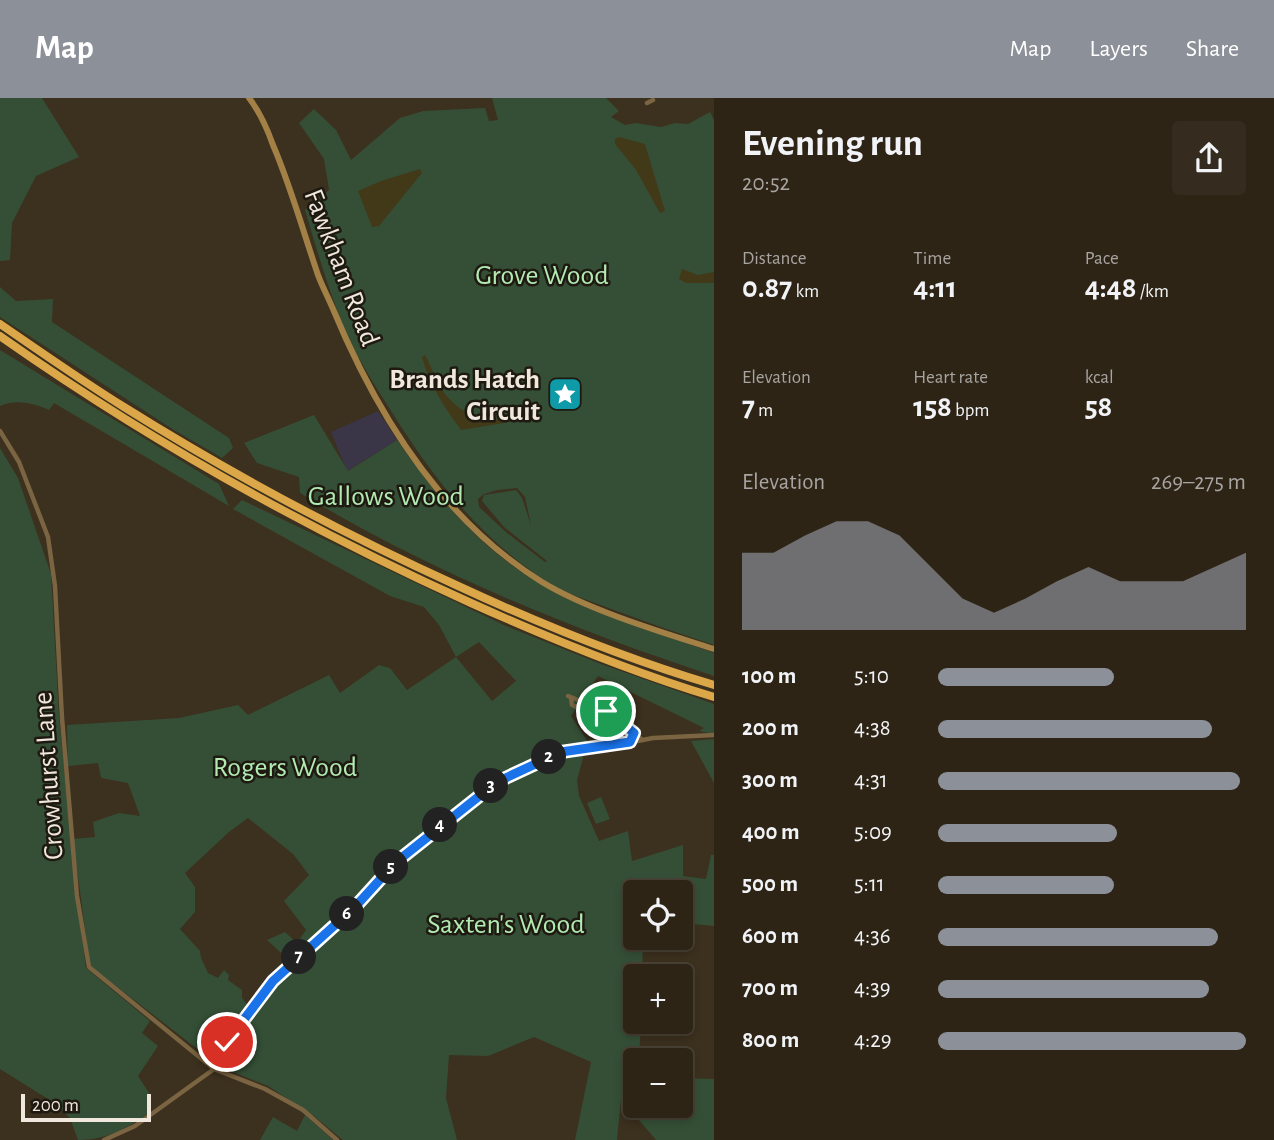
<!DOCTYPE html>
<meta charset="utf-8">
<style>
:root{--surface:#2d2416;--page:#352c1f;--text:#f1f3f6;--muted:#a7a4a1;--line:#484135;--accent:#8c9099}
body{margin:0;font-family:"Alegreya Sans",sans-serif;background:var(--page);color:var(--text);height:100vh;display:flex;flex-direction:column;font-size:26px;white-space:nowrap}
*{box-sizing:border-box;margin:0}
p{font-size:23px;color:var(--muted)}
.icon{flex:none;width:38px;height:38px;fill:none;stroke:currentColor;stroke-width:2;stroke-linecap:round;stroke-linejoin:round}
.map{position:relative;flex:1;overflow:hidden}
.details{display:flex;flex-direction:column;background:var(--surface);width:560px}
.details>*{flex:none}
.buttons{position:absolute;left:623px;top:782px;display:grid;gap:14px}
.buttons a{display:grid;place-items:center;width:70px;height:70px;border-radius:7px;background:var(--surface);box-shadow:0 4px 10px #0003,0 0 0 2px var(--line);font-size:35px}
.scale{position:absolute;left:21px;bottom:18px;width:130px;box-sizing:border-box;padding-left:7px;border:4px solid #f0e8dd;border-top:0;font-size:19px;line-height:24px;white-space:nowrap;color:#f0e8dd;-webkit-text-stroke:5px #1e1911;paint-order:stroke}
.pin{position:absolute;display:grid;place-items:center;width:60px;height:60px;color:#fff;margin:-30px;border:4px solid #fff;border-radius:50%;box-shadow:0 2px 7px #0007}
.km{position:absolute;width:35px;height:35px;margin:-18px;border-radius:50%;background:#222;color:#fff;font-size:19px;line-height:35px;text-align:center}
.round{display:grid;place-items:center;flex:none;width:74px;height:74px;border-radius:7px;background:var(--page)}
.headline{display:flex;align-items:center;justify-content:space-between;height:119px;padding:0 28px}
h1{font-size:38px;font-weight:700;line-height:52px}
.stats{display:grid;grid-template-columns:repeat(3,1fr);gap:10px;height:119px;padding:7px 28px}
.stats div{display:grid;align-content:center}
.stats b{font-size:30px;font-weight:700}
.stats small{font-size:19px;font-weight:400}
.stats p{font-size:19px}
.chart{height:196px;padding:14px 28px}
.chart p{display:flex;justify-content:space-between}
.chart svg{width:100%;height:126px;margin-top:7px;fill:var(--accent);opacity:.7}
ul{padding:0 28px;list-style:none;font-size:23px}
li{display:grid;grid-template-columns:112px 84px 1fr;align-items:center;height:52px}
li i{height:18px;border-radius:9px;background:var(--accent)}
header{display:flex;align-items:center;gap:42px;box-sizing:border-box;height:98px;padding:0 35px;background:var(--accent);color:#fff}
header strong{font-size:33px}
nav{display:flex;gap:38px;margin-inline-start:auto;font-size:24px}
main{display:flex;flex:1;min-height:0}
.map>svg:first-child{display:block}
</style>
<header>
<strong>Map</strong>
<nav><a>Map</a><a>Layers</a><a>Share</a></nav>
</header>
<main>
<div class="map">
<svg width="714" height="1042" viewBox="0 0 714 1042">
<rect width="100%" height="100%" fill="#3c301e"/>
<!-- education -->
<path fill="#3b3647" d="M378,313L397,342L347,373L331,334Z"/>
<!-- green -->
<path fill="#354f36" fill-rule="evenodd" d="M0,0H42L79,59L36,78L12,125L10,162L0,163Z
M492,0H606L619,13L611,19L625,27L636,25L661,29L675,25L688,26L710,14L714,22V547C680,536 647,524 614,512C591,503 566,496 546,483C480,440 434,381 393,316C378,292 362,268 350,243C331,201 318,156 305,112L329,92L324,61L299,25L314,11L336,32L351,62L400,20L423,13L485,10L489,23L498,22ZM517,390L525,399L531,427L522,400L516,392L484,397L482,403L504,429L547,463L545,464L507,435L479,409L478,401L484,396L497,392Z
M0,189L16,203L53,201L52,224L229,340L233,350L222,360L174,332L0,219Z
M0,252L219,386L229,408L54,305L49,312C32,305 17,301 0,308Z
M314,317L348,373L397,342C435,396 481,453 540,485C595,515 656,534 714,555V578C571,531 429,473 300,395L299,379L257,365L244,345Z
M0,350L18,380L51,476L59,618L74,773L86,870L150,923L142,935L158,948L138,978L149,995V1015C126,1031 106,1042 78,1042L70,1020L56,1006L0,971Z
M242,402L506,528L601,566L714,606V636L699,633L704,630L598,578L571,618L590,647L547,653L487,688L395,760L358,802L291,864L267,842L285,834L297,845L306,832L284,803L309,777L293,756L248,720L229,734L185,775L195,789V814L180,831L200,853L201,860L208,875L218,880L224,872L229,877L228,882L242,892V900L249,909L213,963L90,868L73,741L95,739L93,724L119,715L140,718L128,685L101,680L98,665L68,668L67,627L179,620L238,607L248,617L329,577L340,595L379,567L390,570L407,592L456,559L439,527L424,509L390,498L233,411ZM479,544L516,583L492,603L456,559Z
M714,641V685L691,643Z
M585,653L577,682L579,698L599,743L628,733L632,763L683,747V778L706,781L711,757H714V828L681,825V794H651L650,792L635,794V840H643L642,878H635V924H641L639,962H635V1008H681V980L714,981V1042H656L621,1001L617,1042H575L591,964L534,939L488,958L449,957L446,1000L457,1042H343L315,1019L268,988L218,968L275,886L365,804L395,766L436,732L548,662Z
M601,699L610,721L596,726L587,705Z
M305,1017L333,1042H260L273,1019L297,1033Z"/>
<!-- sand -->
<path fill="#423919" d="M619,39L645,46L665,113L660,115L636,72L615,46V41Z
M420,71L422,75L417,81L379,128L372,129L358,93L381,83Z
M682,171L698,177L714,174V185H686L679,181Z
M425,257C430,266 434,277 439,287C457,317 482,324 515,320L516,323L461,332C444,309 429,286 422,259Z"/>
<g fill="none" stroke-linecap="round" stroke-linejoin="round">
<!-- street -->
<path stroke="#7a6441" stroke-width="4.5" d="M647,5L653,2
M0,333L19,364L48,439L55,488L62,620L77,798L89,869L214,971L265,991L303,1012L337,1042
M568,598L606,613L618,620L641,641
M571,600L572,607C580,611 584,613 592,608
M214,970L215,965L227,944L273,883L355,809L395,765L497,684L561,654L617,647L653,640L714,637
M104,1042L135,1028L214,971"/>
<!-- secondary -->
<path stroke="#a28046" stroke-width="6" d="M249,0C260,14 267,30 273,47C291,89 303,133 318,177C322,188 328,199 333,211C377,317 442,422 542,484C588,512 661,534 714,551"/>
<!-- highway -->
<path stroke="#dca748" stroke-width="8" d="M0,226C41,254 82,283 124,309C231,376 342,435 456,487C540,526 626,561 714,587
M0,238C148,342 307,431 471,505C551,541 631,574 714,599"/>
</g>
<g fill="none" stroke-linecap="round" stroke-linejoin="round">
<!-- route casing -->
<g stroke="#fff" stroke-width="14">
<path id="route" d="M227,944L273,883L355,809L395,765L497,684L561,654L630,644L634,635L606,613"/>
</g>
<!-- route -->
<use href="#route" stroke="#1a73e8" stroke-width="9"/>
</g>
<!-- icons -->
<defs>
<g id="sight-square" transform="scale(1.75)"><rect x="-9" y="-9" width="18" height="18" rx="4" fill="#0f9aa8" stroke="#1e1911"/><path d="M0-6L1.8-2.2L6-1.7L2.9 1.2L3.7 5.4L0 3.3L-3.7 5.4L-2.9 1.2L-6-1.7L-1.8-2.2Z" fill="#fff"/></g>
</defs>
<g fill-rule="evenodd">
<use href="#sight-square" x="565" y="296"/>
</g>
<g text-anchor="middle" stroke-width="5" stroke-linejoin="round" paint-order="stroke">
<!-- street labels -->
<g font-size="28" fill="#f0e8dd" stroke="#1e1911">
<text transform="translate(343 169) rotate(69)" y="10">Fawkham Road</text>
<text transform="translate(47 678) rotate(-94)" y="10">Crowhurst Lane</text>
</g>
<!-- park labels -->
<g font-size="28" fill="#b1ebb2" stroke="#1e1911">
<text x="542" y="186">Grove Wood</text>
<text x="386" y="407">Gallows Wood</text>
<text x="285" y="678">Rogers Wood</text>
<text x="506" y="835">Saxten's Wood</text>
</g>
<!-- poi labels -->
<g font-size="28" font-weight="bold" fill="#f0e8dd" stroke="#1e1911" text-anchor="end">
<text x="540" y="290">Brands Hatch<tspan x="540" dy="32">Circuit</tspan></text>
</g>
</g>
</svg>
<div class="buttons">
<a><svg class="icon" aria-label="locate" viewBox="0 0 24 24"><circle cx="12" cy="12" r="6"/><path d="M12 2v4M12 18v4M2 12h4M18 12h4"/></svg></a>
<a>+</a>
<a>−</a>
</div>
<div class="scale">200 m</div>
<div class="pin" style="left:606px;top:613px;background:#1e9e55"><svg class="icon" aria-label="arrive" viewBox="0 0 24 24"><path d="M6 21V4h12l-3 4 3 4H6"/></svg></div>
<div class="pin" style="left:227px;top:944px;background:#d93025"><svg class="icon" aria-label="check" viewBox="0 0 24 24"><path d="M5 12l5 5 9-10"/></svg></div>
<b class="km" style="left:549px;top:659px">2</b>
<b class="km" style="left:491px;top:688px">3</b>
<b class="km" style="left:440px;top:727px">4</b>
<b class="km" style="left:391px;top:769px">5</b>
<b class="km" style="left:347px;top:816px">6</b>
<b class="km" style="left:299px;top:859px">7</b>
</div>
<section class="details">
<div class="headline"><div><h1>Evening run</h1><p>20:52</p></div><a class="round"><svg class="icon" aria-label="share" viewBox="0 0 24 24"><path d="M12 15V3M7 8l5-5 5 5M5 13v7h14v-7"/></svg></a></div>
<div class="stats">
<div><p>Distance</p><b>0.87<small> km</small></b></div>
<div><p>Time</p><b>4:11</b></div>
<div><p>Pace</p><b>4:48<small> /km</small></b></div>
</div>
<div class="stats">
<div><p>Elevation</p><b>7<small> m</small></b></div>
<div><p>Heart rate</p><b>158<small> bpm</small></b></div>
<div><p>kcal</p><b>58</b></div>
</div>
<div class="chart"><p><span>Elevation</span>269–275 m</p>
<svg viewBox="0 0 160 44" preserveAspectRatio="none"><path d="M0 44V17L10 17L20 11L30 6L40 6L50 11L60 22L70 33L80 38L90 33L100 27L110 22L120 27L130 27L140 27L150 22L160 17V44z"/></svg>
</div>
<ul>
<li><b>100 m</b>5:10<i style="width:57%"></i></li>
<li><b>200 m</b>4:38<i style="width:89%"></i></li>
<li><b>300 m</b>4:31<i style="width:98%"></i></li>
<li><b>400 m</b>5:09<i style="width:58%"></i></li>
<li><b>500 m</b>5:11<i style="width:57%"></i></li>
<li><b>600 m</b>4:36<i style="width:91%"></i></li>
<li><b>700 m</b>4:39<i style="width:88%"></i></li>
<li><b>800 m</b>4:29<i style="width:100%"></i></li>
</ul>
</section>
</main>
